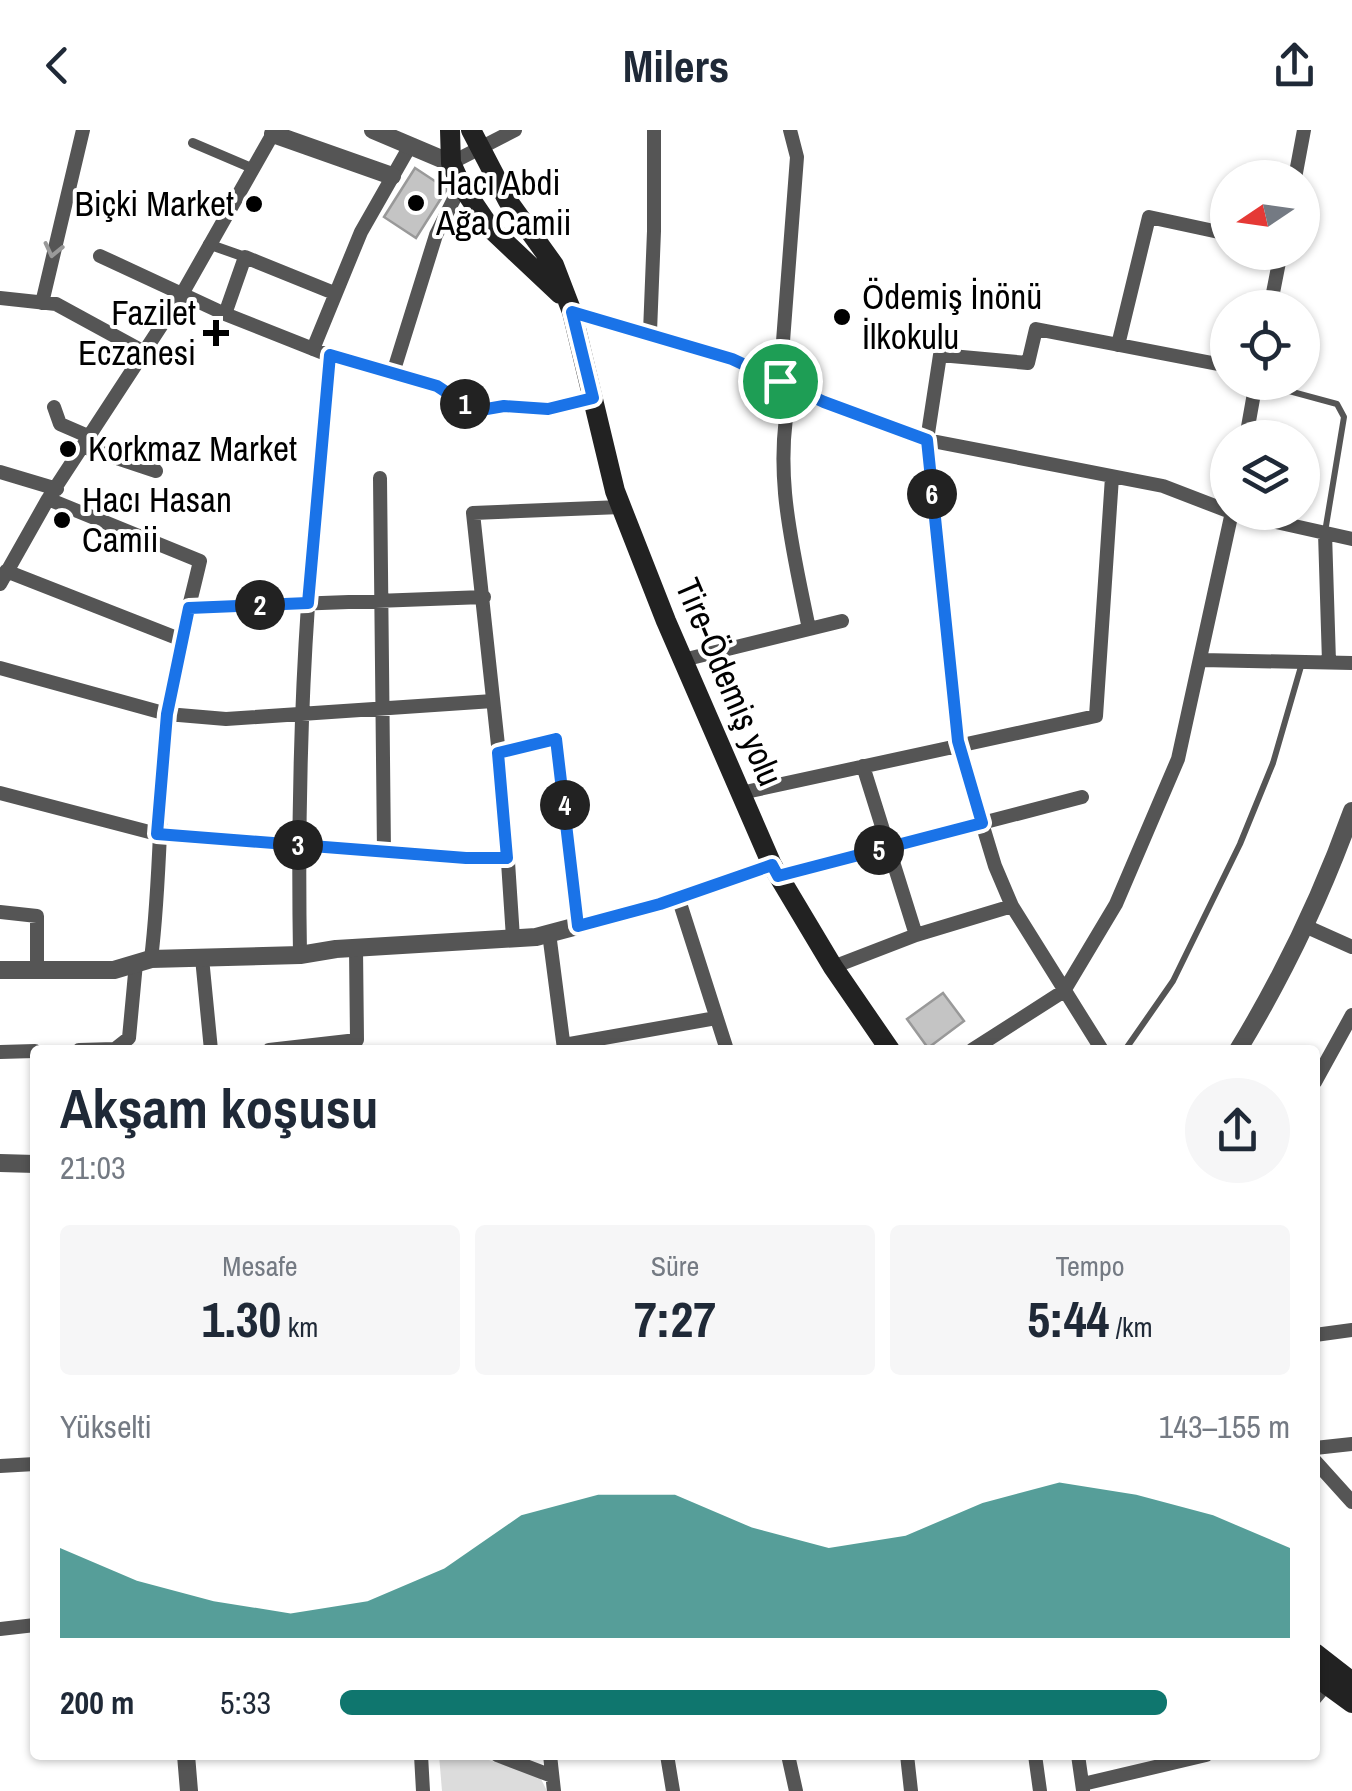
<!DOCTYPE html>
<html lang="tr">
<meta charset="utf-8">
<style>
:root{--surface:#fff;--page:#f6f6f7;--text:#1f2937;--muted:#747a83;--accent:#0f766e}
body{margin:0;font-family:"Archivo Narrow",sans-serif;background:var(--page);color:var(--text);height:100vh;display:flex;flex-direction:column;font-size:38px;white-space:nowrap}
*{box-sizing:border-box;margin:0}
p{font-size:32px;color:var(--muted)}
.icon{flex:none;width:55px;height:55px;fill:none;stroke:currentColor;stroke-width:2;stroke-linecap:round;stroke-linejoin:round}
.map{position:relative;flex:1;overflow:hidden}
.side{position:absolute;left:30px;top:915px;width:1290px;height:715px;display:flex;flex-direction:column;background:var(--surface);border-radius:10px;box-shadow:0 2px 8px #0004}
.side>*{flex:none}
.needle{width:65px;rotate:257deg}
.fabs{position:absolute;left:1210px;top:30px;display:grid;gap:20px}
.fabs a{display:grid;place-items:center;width:110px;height:110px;border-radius:50%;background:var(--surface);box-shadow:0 2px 8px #0004;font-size:50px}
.pin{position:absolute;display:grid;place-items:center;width:85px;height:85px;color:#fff;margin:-42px;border:5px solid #fff;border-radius:50%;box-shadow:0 2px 10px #0007}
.km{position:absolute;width:50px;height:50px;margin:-25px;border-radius:50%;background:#222;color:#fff;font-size:28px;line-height:50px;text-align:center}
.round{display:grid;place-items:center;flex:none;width:105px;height:105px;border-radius:52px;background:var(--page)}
.head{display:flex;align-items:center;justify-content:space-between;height:170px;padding:0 30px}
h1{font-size:55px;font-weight:800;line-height:75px}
.stats{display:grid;grid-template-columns:repeat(3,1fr);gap:15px;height:170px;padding:10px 30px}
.stats div{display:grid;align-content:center;border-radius:10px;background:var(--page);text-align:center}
.stats b{font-size:50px;font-weight:800}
.stats small{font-size:28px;font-weight:400}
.stats p{font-size:28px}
.chart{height:280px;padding:20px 30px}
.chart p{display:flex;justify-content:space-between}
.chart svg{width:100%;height:180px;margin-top:10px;fill:var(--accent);opacity:.7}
ul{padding:0 30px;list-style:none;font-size:32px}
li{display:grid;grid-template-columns:160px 120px 1fr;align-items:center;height:75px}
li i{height:25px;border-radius:12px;background:var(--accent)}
header{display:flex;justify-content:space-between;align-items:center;height:130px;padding:0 30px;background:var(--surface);font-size:45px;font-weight:800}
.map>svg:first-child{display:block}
</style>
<header><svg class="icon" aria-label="back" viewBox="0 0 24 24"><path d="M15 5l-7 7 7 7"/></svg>Milers<svg class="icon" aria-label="share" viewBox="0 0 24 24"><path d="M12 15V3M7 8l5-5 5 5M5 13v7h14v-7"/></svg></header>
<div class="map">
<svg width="1352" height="1661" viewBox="0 0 1352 1661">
<rect width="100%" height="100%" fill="#fff"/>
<!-- green -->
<path fill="#dcdcdc" d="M439,1625H472L539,1645L547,1661H442Z"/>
<!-- building -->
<path fill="#c4c4c4" stroke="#999" stroke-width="2.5" d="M415,38L447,59L416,108L384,87Z
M943,863L964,891L928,918L907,889Z"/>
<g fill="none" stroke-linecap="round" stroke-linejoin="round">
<!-- service -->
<path stroke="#555" stroke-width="6" d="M1259,253L1337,274L1344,287L1325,402
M1125,920L1173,851L1240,714L1273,633L1302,533"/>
<!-- pedestrian -->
<path stroke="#555" stroke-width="10" d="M193,13L254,39
M208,114L245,127"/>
<!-- minor -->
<path stroke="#555" stroke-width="14" d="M451,33L515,0
M1295,48L1304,0
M100,126L225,184L341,230L437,255L475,281L504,276L548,279L593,268
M0,168L56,174L144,222
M42,173L83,0
M1270,178L1281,122
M572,182L732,229L824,272L927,310L1163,356L1228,381
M225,184L245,127L334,163
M650,202L654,101V0
M1118,215L1149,87L1228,104
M313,219L361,102L410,16
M393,243L436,105L461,55
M780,251L797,27L790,0
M792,257C771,338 793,419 809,499
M54,277L60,294L90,307
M1246,308L1256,252
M84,317L156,341
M0,342L57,359
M380,348L384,722
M48,369L200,431C188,483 172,537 167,590C159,670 161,749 151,829
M1231,382L1352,409
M1325,403L1329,532
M6,441L182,510
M0,454L48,369L182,164L275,0
M189,478L484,467
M683,530L842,491
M1202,530L1352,533
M0,538L167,584L226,589L493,571
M499,623L556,609L578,795
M863,636L916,805
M0,663L157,704L466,728H507
M741,663L1096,586L1112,347
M778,746L1082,667
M678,767L727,920
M0,782L37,786V840
M1305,796L1352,817
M549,803L564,919
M513,808L504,671L473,383L621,377
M300,825C298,708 300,592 308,475C313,392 325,309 330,225
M202,828L211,920
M833,837L916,805L1012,776
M564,915L716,888
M79,920L115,919L129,908L136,833
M269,920L357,910L356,818
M972,920L1064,861L1116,774L1178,629L1232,382
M1102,920L1012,776L995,736L957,611L927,310L940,225L1028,233L1036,199L1228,236
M0,922L35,921
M1315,952L1352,885
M1315,1205L1352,1200
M1315,1318L1352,1314
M1315,1331L1352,1372
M0,1336L35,1334
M0,1499L35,1495
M1315,1568L1326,1555
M421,1625L423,1661
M497,1625L552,1646
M550,1625L554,1661
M667,1625L673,1661
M788,1625L796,1661
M907,1625L911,1661
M1035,1625L1040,1661
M1078,1625L1083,1660
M1083,1654L1206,1625"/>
<!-- tertiary -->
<path stroke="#555" stroke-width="18" d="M373,0L451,33
M273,4L392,46
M0,840H114L151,829L300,825L336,819L536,807L660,774L772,735
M1238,920C1284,844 1322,765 1352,681
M0,1033L35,1034
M186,1625L189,1661"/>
<!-- secondary -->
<path stroke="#222" stroke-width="20" d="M450,0L451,33L461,55L491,99L560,164
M471,0L508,71L554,135L572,182L615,361L666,491L772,735L833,837L890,920
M1315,1523L1352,1552
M1315,1546L1352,1573"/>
</g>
<!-- one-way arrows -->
<defs><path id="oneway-chevron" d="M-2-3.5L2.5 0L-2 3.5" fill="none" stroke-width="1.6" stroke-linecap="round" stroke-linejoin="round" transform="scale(2.5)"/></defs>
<use stroke="#999" href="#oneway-chevron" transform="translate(53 120) rotate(103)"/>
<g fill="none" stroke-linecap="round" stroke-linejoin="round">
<!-- route casing -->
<g stroke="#fff" stroke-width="20">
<path id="route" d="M572,182L732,229L824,272L927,310L958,611L982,693L778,746L772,735L660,774L578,796L556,609L498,623L507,728H466L157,704L167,584L189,478L308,473L330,225L437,256L475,281L504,276L548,279L593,268Z"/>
</g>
<!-- route -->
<use href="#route" stroke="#1a73e8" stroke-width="12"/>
</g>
<!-- markers -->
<g fill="#000" stroke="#fff" stroke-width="4">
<circle cx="416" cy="73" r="10"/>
<circle cx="254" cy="74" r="10"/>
<circle cx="842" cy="187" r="10"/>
<path d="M211 188h10v10h10v10h-10v10h-10v-10h-10v-10h10z"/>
<circle cx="68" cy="319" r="10"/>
<circle cx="62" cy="390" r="10"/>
</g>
<g text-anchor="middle" stroke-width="8" stroke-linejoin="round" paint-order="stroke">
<!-- poi labels -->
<g font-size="35" fill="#000" stroke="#fff" text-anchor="start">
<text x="436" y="65">Hacı Abdi<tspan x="436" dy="40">Ağa Camii</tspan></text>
<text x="234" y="86" text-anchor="end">Biçki Market</text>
<text x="862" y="179">Ödemiş İnönü<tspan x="862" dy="40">İlkokulu</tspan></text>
<text x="196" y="195" text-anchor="end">Fazilet<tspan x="196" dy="40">Eczanesi</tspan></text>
<text x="88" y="331">Korkmaz Market</text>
<text x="82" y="382">Hacı Hasan<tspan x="82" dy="40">Camii</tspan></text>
</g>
<!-- street labels -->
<g font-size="35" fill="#000" stroke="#fff">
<text transform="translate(729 552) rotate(67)" y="12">Tire-Ödemiş yolu</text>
</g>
</g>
</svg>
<div class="fabs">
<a><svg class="needle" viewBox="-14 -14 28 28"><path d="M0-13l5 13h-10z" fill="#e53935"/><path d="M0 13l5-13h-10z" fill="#747a83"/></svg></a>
<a><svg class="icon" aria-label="locate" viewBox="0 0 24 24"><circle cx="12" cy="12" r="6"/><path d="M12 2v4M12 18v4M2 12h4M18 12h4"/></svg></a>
<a><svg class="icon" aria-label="layers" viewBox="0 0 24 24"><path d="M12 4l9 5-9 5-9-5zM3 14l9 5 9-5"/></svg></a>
</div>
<div class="pin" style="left:780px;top:251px;background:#1e9e55"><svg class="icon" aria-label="arrive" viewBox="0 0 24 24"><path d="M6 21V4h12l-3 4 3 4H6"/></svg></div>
<b class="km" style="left:465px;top:274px">1</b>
<b class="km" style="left:260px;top:475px">2</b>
<b class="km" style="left:298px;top:715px">3</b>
<b class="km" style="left:565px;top:675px">4</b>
<b class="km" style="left:879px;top:720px">5</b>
<b class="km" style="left:932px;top:364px">6</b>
<section class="side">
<div class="head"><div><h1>Akşam koşusu</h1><p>21:03</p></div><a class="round"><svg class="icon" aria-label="share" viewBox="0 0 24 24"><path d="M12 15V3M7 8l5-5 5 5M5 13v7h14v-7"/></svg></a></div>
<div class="stats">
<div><p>Mesafe</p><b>1.30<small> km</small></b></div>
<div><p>Süre</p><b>7:27</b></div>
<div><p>Tempo</p><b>5:44<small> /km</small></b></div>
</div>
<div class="chart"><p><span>Yükselti</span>143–155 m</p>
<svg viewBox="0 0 160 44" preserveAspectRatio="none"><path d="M0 44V22L10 30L20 35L30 38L40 35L50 27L60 14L70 9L80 9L90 17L100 22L110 19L120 11L130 6L140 9L150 14L160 22V44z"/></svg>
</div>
<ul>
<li><b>200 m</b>5:33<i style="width:87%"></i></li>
</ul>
</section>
</div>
